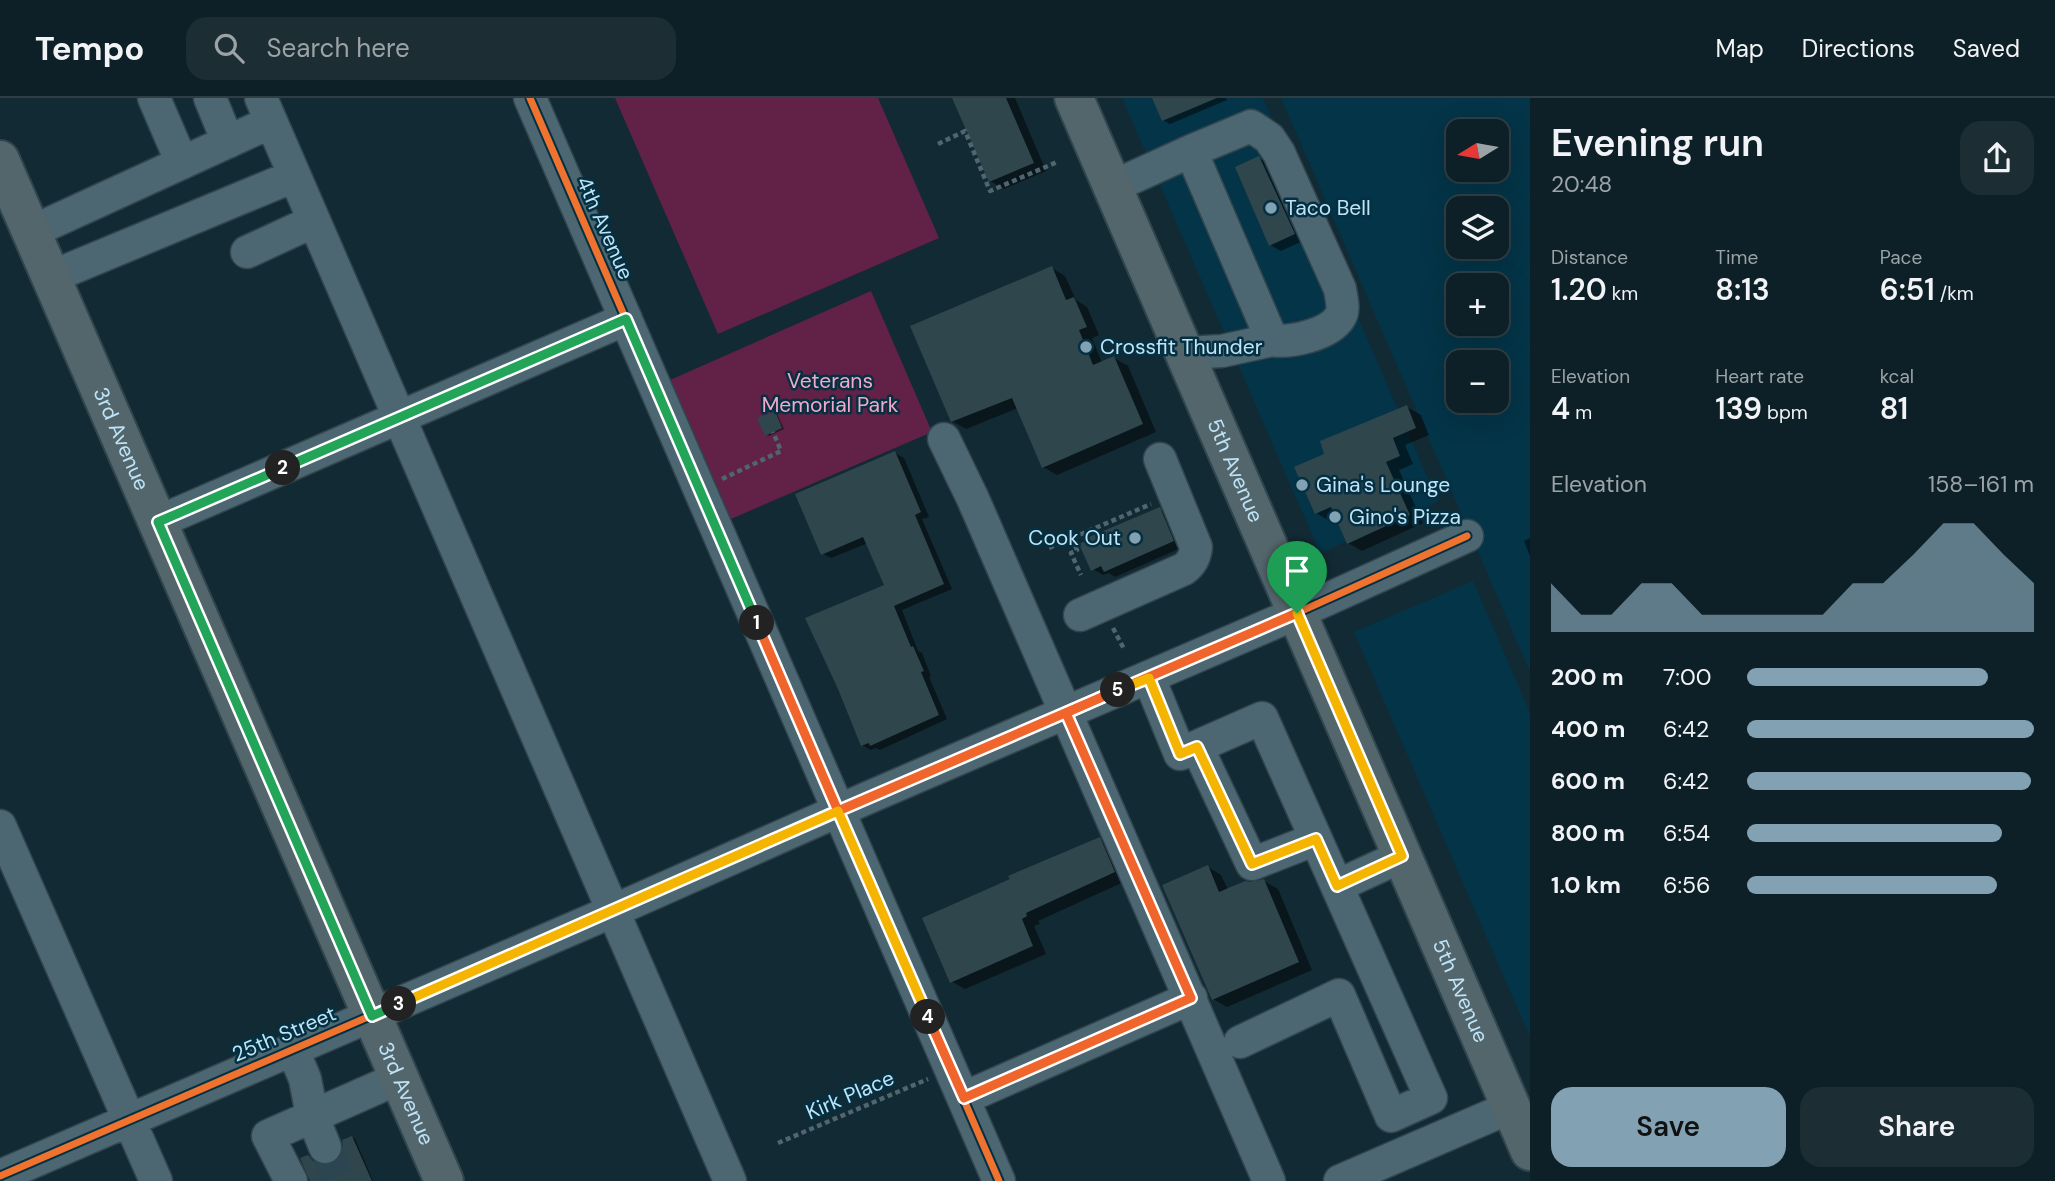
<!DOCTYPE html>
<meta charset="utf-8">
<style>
:root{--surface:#0e2027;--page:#1c2d33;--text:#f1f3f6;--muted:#9ba3a7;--line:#2e3e44;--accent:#82a2b3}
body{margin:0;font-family:"DM Sans",sans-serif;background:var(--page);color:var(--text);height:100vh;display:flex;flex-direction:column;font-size:26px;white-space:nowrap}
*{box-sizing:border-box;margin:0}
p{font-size:23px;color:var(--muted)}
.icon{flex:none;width:38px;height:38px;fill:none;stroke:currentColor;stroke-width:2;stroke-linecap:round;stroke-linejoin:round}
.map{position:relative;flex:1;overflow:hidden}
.details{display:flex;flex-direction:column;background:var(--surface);width:525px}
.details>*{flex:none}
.needle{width:46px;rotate:259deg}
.fabs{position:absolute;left:1446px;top:21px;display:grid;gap:14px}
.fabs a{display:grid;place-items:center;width:63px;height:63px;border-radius:14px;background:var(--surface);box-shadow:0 7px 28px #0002,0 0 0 2px var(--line);font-size:35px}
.pin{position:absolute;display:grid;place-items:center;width:60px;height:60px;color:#fff;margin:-72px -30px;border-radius:50% 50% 50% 0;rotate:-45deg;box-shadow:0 0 7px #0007}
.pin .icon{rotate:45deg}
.km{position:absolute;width:35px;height:35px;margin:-18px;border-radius:50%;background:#222;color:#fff;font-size:19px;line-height:35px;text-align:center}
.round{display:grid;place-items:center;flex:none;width:74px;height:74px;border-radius:21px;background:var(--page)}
.headline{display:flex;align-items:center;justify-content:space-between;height:119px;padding:0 21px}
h1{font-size:38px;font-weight:600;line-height:52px}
.metrics{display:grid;grid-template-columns:repeat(3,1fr);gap:10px;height:119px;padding:7px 21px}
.metrics div{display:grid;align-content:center}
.metrics b{font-size:30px;font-weight:600}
.metrics small{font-size:19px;font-weight:400}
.metrics p{font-size:19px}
.chart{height:196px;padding:14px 21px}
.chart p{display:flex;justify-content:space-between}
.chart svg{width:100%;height:126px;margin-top:7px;fill:var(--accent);opacity:.7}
.cta{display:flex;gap:14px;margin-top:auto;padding:14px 21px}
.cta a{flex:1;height:80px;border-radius:21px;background:var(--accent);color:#111;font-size:28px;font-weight:600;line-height:80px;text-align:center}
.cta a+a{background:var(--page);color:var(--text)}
ul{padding:0 21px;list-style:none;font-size:23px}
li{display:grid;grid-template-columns:112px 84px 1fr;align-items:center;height:52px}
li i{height:18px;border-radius:9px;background:var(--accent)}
header{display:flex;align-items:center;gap:42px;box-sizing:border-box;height:98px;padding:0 35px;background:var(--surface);border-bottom:2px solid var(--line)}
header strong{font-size:33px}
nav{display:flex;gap:38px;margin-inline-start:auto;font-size:24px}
.search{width:490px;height:63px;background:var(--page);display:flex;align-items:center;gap:18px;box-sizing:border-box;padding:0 24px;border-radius:21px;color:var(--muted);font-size:26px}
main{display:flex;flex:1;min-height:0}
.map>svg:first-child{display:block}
</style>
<header>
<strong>Tempo</strong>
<div class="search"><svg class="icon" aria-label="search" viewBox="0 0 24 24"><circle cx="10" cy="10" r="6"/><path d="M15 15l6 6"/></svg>Search here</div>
<nav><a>Map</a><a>Directions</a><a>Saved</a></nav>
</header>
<main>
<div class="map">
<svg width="1530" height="1083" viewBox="0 0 1530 1083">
<rect width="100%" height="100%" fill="#122a34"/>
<!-- built -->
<path fill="#043447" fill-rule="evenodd" d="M1122,0H1263L1438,404L1320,455Z
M1281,0H1530V574ZM1458,33H1496V72H1458ZM1458,110H1496V149H1458ZM1458,187H1496V226H1458ZM1458,264H1496V303H1458Z
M1473,483L1530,615V939L1354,534Z"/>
<!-- green -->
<path fill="#622147" d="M615,0H878L939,140L718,236Z
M871,193L932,334L731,421L670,282Z"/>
<!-- shadow -->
<path fill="#0007" d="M954,0H1015L1046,73L1004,91L990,83Z
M1154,0H1226L1227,2L1170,26L1163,22Z
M1259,60L1269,66L1305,142L1281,153L1270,147Z
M1052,170L1065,178L1076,202L1087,209L1099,237L1092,240L1102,265L1114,260L1128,268L1156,334L1057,377L1043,369L1018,310L966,331L952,323Z
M1407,309L1421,317L1429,337L1405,347L1413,366L1399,372L1423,425L1362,453L1348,445L1337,420L1330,423L1316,415L1327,356Z
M775,315L777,316L784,331L769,338L766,337Z
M895,355L904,360L929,419L922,421L952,491L902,512L918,553L922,555L931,578L929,579L947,621L880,652L876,650L871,652L862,647L886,488L868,445L831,460L822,455Z
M1160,411L1170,417L1183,449L1115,479L1109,475L1103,477L1093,471Z
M1530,440V458L1524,443Z
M1099,741L1113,749L1128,782L1038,823L1040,826L1034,828L1046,856L965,891L951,883Z
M1208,769L1221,777L1228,792L1264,783L1278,791L1312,872L1227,909L1213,901Z
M352,1040L355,1041L373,1083H312L308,1059L316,1066L322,1069L333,1067L341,1061Z"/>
<!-- building -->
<path fill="#2f464d" d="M952,0H1006L1034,65L989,84Z
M1152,0H1217L1162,23Z
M1259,58L1295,136L1269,148L1235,69Z
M1052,168L1066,202L1074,199L1087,229L1079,232L1093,267L1114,258L1143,326L1042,370L1012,300L951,324L910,228Z
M1407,307L1416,330L1393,340L1400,358L1386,364L1410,417L1347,446L1331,409L1315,416L1294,369L1324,356L1320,343Z
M775,313L782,330L765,338L757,320Z
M895,353L921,414L915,417L944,486L894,508L911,549L913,548L924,573L921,574L939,617L870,648L869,645L861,648L838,591L805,520L884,487L863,439L821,457L795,396Z
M1160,409L1174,443L1104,474L1101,468L1091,473L1079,446L1089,441V439Z
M1100,739L1115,774L1026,815L1027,818L1022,821L1033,848L950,885L922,820L1010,781L1008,778Z
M1208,767L1219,794L1245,783L1250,784L1264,781L1299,864L1212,902L1162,787Z
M352,1038L372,1083H310L300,1060L308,1057L313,1063L322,1067L333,1066L340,1060L343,1052L342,1042Z"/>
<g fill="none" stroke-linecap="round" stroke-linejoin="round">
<!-- minor-tunnel -->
<path stroke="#2c4651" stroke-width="32" stroke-dasharray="32 16" stroke-linecap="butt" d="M325,1049L340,1083"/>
<!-- minor casing -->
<g stroke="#31454e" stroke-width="35">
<path id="minor" d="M154,0L182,65
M210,0L228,44
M261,0L730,1083
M530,0L999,1083
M1191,53L1251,28L1269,40L1279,55L1340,191C1341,199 1345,212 1340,219C1329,237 1290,245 1272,242
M1112,89L1191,53L1272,242L1222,253L1184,255
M31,134L271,24
M247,154L314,123
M51,179L294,78
M944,341L973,401L1269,1083
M158,424L626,221
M1080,517L1184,471C1192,465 1195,459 1196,449L1160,361
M1149,580L1180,656L1262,620L1316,741L1252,766L1197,649
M0,728L156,1083
M1337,788L1402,758
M1240,944L1339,897L1391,1018L1431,1000L1316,741
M293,952L305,981L312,1017L325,1049
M964,1000L1191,900
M0,1078L613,813L865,701L1297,515L1467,438
M291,1083L268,1038L399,980
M1340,1083L1511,1009"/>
</g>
<!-- major casing -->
<g stroke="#31454e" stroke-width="42">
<g id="major">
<path id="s1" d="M1074,0L1530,1053"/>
<path id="s2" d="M0,62L444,1083"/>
</g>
</g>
<!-- path -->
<path stroke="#4f6670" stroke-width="4.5" stroke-dasharray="5 3.5" stroke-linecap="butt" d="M938,46L965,33L990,93L1057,64
M722,381L781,353L773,334
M1072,440L1077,452L1071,455L1081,477
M1049,450L1151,406
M1113,530L1124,551
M778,1045L928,981"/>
<!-- minor -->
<use href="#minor" stroke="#4c6672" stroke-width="32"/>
<!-- major -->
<use href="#major" stroke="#53666c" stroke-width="38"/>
<!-- cycleway casing -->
<g stroke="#043042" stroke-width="11">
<path id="cycleway" d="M530,0L999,1083
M0,1078L613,813L865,701L1297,515L1467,438"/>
</g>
<!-- cycleway -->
<use href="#cycleway" stroke="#ef722f" stroke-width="7"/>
</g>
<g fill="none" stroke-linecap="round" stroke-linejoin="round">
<!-- split-1 casing -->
<g stroke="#fff" stroke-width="14">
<path id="split-1" d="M757,525L838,713L1297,515"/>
</g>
<!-- split-2 casing -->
<g stroke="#fff" stroke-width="14">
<path id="split-2" d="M283,370L626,221L757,525"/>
</g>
<!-- split-3 casing -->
<g stroke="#fff" stroke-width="14">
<path id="split-3" d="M283,370L158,424L372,918L399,906"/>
</g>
<!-- split-4 casing -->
<g stroke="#fff" stroke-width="14">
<path id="split-4" d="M399,906L838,713L928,919"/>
</g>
<!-- split-5 casing -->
<g stroke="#fff" stroke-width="14">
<path id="split-5" d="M928,919L964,1000L1191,900L1066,615L1118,592"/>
</g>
<!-- split-6 casing -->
<g stroke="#fff" stroke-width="14">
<path id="split-6" d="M1118,592L1149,580L1180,656L1197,649L1252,766L1316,741L1337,788L1402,758L1297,515"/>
</g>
<!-- split-1 -->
<use href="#split-1" stroke="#f0652b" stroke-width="9"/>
<!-- split-2 -->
<use href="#split-2" stroke="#22a559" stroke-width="9"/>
<!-- split-3 -->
<use href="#split-3" stroke="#22a559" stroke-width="9"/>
<!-- split-4 -->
<use href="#split-4" stroke="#f5b400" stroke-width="9"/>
<!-- split-5 -->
<use href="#split-5" stroke="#f0652b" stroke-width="9"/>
<!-- split-6 -->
<use href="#split-6" stroke="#f5b400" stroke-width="9"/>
</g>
<!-- markers -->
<g fill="#82a2b3" stroke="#043042" stroke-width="2.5">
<circle cx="1271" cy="110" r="7"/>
<circle cx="1086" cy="249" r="7"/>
<circle cx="1302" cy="387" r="7"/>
<circle cx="1335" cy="419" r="7"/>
<circle cx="1135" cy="440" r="7"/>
</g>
<g text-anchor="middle" stroke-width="5" stroke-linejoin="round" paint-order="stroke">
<!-- poi labels -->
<g font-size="21" fill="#bfe3f7" stroke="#043042" text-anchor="start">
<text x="1285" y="117">Taco Bell</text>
<text x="1100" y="256">Crossfit Thunder</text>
<text x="1316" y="394">Gina's Lounge</text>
<text x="1349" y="426">Gino's Pizza</text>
<text x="1121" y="447" text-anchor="end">Cook Out</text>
</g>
<!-- street labels -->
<g font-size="21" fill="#bfe3f7" stroke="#043042">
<text transform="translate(605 130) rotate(66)" y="7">4th Avenue</text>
<text dy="7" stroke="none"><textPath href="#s2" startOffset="304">3rd Avenue</textPath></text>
<text dy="7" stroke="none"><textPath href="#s1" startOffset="406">5th Avenue</textPath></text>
<text dy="7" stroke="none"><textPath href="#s1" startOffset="973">5th Avenue</textPath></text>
<text transform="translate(284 936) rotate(-23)" y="7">25th Street</text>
<text dy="7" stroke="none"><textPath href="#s2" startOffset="1018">3rd Avenue</textPath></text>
<text transform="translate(850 997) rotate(-23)" y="7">Kirk Place</text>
</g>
<!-- park labels -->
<g font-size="21" fill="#f2a8c9" stroke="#043042">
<text x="830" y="290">Veterans<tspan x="830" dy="24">Memorial Park</tspan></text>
</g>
</g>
</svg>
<div class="fabs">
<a><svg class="needle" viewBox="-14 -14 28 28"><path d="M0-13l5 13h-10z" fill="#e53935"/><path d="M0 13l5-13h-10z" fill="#9ba3a7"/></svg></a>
<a><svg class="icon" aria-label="layers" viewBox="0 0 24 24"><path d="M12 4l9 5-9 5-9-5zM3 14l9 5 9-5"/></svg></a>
<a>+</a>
<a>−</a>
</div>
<div class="pin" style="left:1297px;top:515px;background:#1e9e55"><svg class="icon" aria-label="arrive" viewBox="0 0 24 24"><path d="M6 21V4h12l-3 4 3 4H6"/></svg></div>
<b class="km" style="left:757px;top:525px">1</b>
<b class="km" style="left:283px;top:370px">2</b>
<b class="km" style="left:399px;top:906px">3</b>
<b class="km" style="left:928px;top:919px">4</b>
<b class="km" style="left:1118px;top:592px">5</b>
</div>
<section class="details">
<div class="headline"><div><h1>Evening run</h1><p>20:48</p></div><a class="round"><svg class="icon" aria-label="share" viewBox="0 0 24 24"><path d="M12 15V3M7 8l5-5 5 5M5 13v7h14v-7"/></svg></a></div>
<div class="metrics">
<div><p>Distance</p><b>1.20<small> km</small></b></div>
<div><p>Time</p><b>8:13</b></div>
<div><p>Pace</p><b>6:51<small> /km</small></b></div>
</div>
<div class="metrics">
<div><p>Elevation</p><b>4<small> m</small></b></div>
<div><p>Heart rate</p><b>139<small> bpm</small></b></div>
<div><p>kcal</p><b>81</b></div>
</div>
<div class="chart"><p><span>Elevation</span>158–161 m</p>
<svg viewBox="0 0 160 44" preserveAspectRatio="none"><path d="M0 44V27L10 38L20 38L30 27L40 27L50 38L60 38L70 38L80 38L90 38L100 27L110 27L120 17L130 6L140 6L150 17L160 27V44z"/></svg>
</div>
<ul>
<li><b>200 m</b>7:00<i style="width:84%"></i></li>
<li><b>400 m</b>6:42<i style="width:100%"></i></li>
<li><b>600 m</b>6:42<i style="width:99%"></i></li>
<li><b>800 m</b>6:54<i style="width:89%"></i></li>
<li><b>1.0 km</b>6:56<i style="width:87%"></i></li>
</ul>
<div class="cta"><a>Save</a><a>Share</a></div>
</section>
</main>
